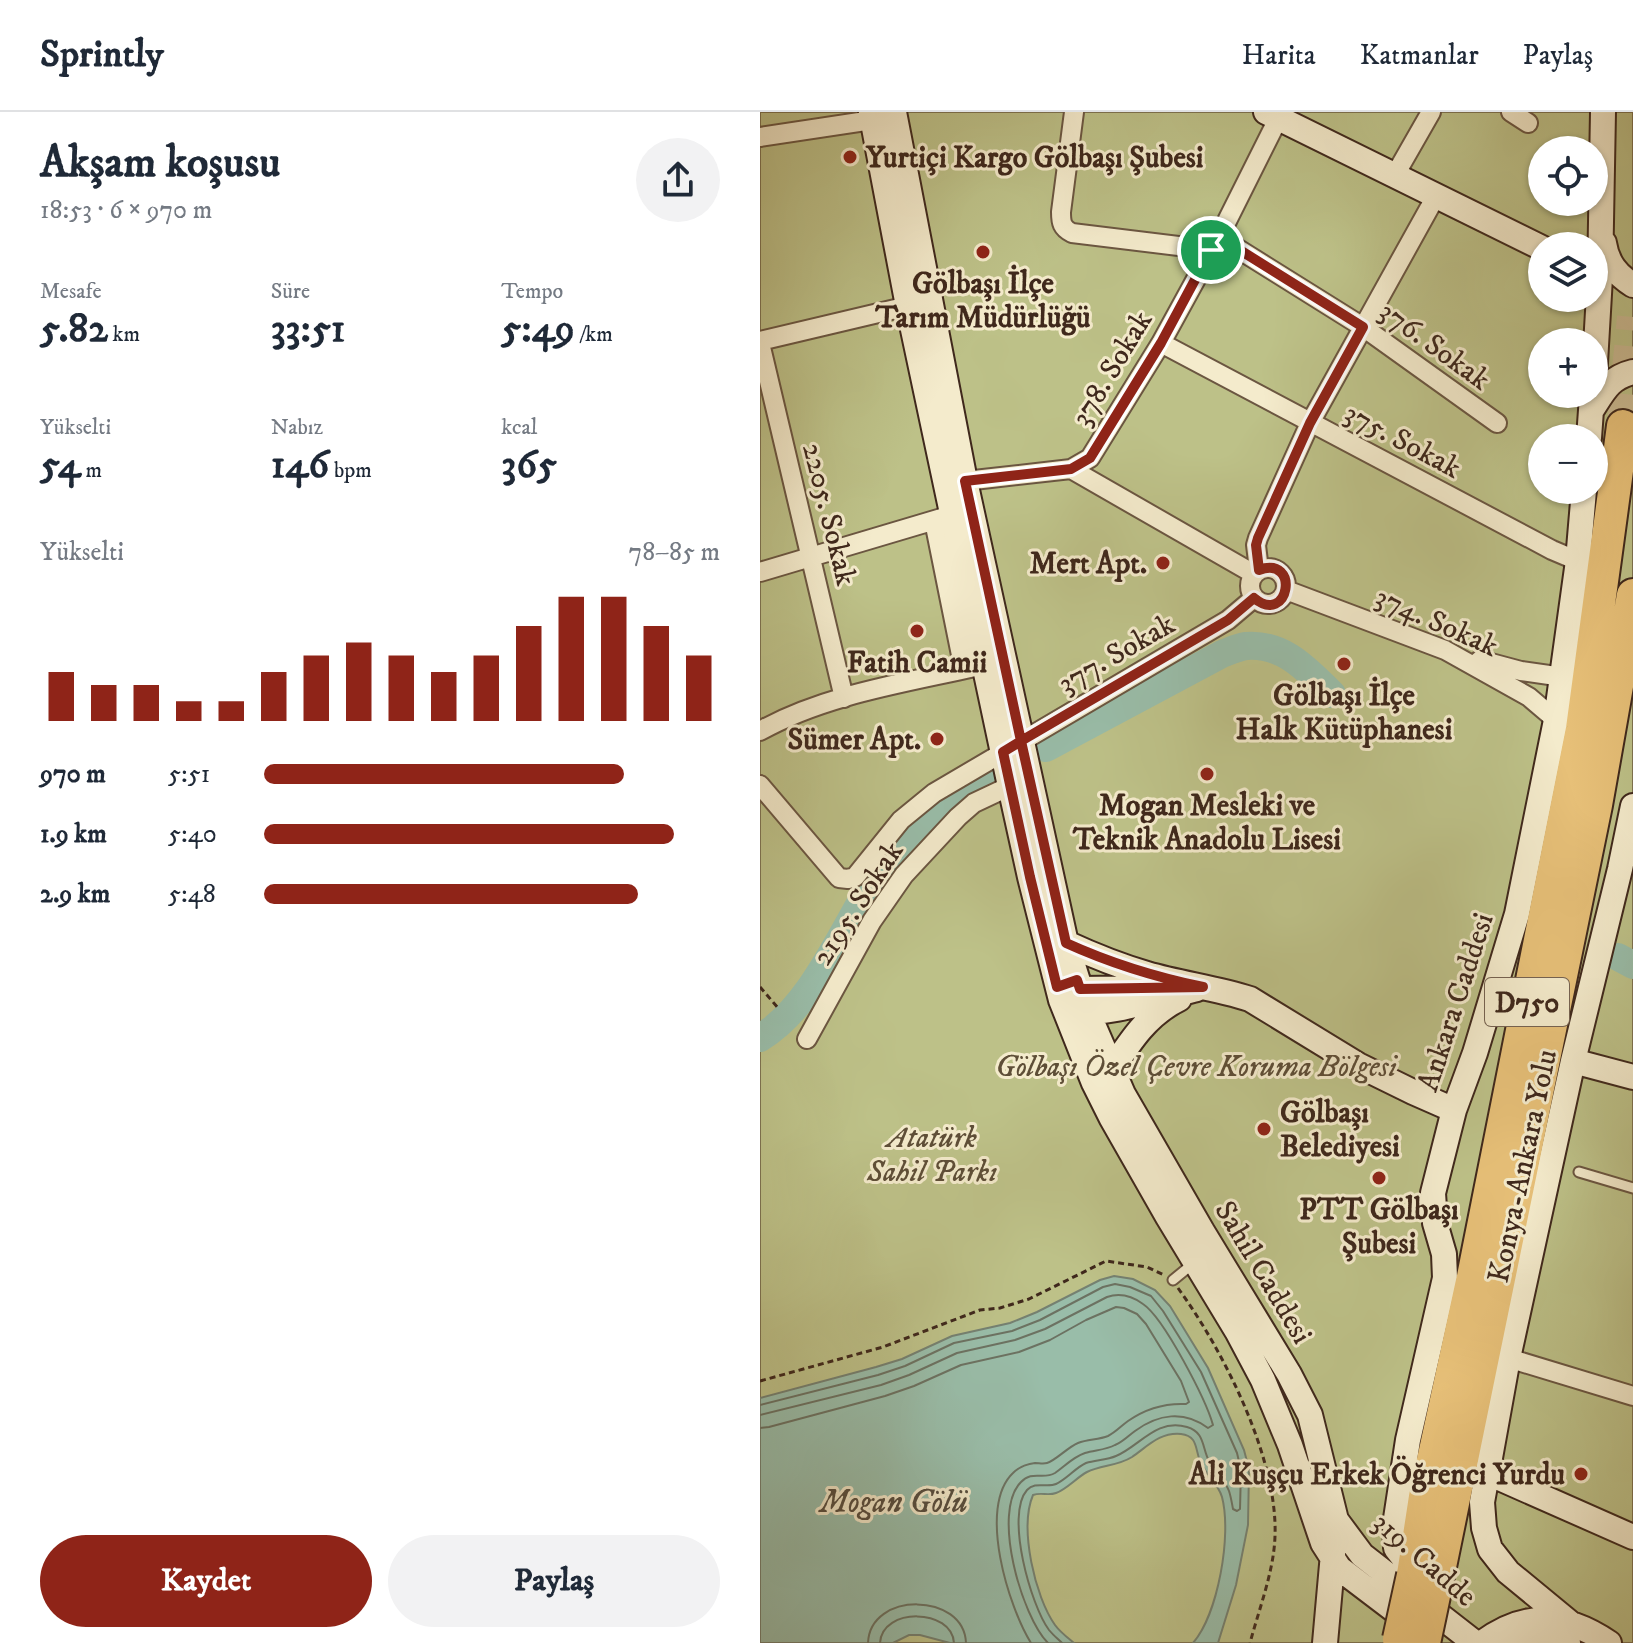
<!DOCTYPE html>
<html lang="tr">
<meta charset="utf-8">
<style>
:root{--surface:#fff;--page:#f2f2f3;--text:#1f2937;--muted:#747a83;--line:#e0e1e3;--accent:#8f2418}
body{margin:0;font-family:"IM FELL DW Pica",serif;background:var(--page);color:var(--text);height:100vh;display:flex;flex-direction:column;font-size:30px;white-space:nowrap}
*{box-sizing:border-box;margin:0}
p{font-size:26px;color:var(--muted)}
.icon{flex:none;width:44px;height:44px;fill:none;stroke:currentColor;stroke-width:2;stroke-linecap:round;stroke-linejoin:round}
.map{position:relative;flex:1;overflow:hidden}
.drawer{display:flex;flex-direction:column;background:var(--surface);width:760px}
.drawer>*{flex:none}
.controls{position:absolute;left:768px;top:24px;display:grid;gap:16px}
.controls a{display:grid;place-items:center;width:80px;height:80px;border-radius:50%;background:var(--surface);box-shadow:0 2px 6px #0004;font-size:40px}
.pin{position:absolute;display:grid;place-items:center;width:68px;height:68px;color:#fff;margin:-34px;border:4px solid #fff;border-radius:50%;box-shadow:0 2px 8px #0007}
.round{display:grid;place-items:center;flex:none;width:84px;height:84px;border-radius:42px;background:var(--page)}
.summary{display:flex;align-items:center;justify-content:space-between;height:136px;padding:0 40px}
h1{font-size:44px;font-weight:700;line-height:60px}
.stats{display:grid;grid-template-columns:repeat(3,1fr);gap:12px;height:136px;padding:8px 40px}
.stats div{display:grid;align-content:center}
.stats b{font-size:40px;font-weight:700}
.stats small{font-size:22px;font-weight:400}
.stats p{font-size:22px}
.chart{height:224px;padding:16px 40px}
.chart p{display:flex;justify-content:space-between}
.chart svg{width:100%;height:144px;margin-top:8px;stroke:var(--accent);stroke-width:6}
.button{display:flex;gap:16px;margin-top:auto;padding:16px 40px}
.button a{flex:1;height:92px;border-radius:48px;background:var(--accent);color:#fff;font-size:32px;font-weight:700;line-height:92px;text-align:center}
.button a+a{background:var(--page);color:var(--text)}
ul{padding:0 40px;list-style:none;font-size:26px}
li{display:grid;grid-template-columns:128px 96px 1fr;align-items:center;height:60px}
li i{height:20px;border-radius:10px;background:var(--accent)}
header{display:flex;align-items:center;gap:48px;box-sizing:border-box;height:112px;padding:0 40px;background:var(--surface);border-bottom:2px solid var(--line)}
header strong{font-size:38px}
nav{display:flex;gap:44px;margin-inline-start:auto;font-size:28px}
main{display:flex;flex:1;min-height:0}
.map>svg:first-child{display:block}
</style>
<header>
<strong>Sprintly</strong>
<nav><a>Harita</a><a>Katmanlar</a><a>Paylaş</a></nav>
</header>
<main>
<section class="drawer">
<div class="summary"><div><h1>Akşam koşusu</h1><p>18:53 · 6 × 970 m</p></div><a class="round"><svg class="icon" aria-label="share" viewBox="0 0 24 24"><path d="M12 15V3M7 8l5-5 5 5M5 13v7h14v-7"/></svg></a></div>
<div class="stats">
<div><p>Mesafe</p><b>5.82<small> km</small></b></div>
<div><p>Süre</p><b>33:51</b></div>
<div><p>Tempo</p><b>5:49<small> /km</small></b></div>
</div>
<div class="stats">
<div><p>Yükselti</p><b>54<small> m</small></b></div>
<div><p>Nabız</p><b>146<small> bpm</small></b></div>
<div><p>kcal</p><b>365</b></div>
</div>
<div class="chart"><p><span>Yükselti</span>78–85 m</p>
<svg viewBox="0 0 160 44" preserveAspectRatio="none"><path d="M5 44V29M15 44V33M25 44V33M35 44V38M45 44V38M55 44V29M65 44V24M75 44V20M85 44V24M95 44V29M105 44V24M115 44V15M125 44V6M135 44V6M145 44V15M155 44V24"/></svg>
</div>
<ul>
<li><b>970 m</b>5:51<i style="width:79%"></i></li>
<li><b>1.9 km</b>5:40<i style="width:90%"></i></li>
<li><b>2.9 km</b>5:48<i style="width:82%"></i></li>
</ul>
<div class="button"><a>Kaydet</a><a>Paylaş</a></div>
</section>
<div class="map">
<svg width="873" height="1531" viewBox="0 0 873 1531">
<rect width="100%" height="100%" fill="#eee0b1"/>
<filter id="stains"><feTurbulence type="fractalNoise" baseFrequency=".0025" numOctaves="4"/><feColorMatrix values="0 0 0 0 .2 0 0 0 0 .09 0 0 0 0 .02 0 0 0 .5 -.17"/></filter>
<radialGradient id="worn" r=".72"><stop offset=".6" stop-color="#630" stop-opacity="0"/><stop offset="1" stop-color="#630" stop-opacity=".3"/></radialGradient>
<!-- green -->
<path fill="#bdc188" stroke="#7e7452" stroke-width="2" fill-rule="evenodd" d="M0,0H873V1531H0ZM782,38H834V90H782ZM782,134H834V186H782ZM782,230H834V282H782ZM782,326H834V378H782Z"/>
<!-- water -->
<path fill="#99bda9" stroke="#758171" stroke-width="2" d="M354,1164L373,1167L395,1178L410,1194L448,1256L484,1338L489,1357L488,1413L476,1473L458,1531H433C458,1502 472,1423 462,1385C458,1371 445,1362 440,1349C435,1337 438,1324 421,1322C400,1320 388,1334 372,1345C358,1354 341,1353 327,1360C316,1366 307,1377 296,1381C288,1384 281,1380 273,1383C259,1416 275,1485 295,1513C300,1520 308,1526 314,1531H190L160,1523H149L133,1531H0V1286L116,1255L142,1247L192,1224L250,1211L277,1200L340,1168Z"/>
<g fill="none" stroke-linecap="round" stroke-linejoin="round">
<!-- shore -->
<path stroke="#6c7262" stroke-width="2" d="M0,1293L118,1263L145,1254L194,1231L252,1219L280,1208L343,1175L355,1172L370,1175L391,1184L403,1199L441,1260L477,1341L481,1358L480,1397L477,1399L473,1397C472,1392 471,1385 469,1379C465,1368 454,1359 449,1349C442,1336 445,1320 427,1315C396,1306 380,1334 356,1344C347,1348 336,1348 326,1351C315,1356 307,1367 296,1372C287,1376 275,1369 267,1378C245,1403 271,1494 289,1518C293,1523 298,1527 302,1531
M0,1303L121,1273L149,1263L197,1241L255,1228L285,1217L347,1185C359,1181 372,1184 383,1192C404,1206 446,1288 453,1313L448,1316C424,1298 398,1302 375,1319C368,1324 363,1330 355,1333C346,1338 335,1338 325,1341C313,1345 305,1354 295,1361C283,1368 272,1358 261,1370C231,1400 262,1505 288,1531
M0,1316L9,1315L125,1284L154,1274L201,1253L259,1240L290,1228L326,1208L356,1195L364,1196L377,1202L386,1212L421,1269L429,1290L426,1292C405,1291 385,1297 368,1309C361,1314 356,1320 348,1324C338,1328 328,1327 318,1331C308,1335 295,1349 287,1351C283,1352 279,1351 275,1351C266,1352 258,1356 253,1361C217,1395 249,1496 271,1531
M108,1531C110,1479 204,1480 206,1531
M120,1531C122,1495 192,1496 194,1531"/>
<!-- river -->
<path stroke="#99bda9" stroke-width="28" d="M286,636L462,542C470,539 478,535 486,534C524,531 547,558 572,582
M858,845L873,853
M0,926C56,892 87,806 124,752C150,713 190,684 232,663"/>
<!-- highway-tunnel -->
<path stroke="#cbbb93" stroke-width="32" stroke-dasharray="32 16" stroke-linecap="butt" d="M863,314L873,205"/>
<!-- lane casing -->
<g stroke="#6b5641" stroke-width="13">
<path id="lane" d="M819,1060L873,1076
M413,1168L435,1150"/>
</g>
<!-- street casing -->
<g stroke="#6b5641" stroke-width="22">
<path id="street" d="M314,0L301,100C301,111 302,116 312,121L451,138
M751,0L768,11
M0,25L112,8
M635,63L671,0
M459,125L603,215L737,311
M0,229L148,194
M0,231L84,586
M401,231L792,438L818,449
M311,357L330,346L401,231L459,125L519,5
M205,369L311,357L494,462
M175,414L187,419L213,549L203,553Z
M490 474a18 18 0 1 1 36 0a18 18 0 1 1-36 0Z
M499,458L496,433L498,426L550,311L676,84
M0,460L185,405
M526,478L685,538L769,585L796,608
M720,548L761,559L803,565
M0,619C64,583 144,571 215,555
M0,673L79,766L88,767L95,765L141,708L174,681L468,508L494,486
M47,927L112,809L144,763L198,705L214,691L250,674
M748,1246L873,1284"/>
</g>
<!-- secondary casing -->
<g stroke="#3f281c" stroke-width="28">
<path id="secondary" d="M111,0L148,194L250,674L270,765L301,888L334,971L351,1005L408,1105L477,1219L503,1268L530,1333L563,1431L579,1456L654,1513
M134,0L205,369L306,831L328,901L363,982L442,1119L529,1262L550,1303L576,1408L565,1531
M506,0L782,136
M844,131C847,151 857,163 873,173
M834,268L840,165L843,0
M831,299C844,279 849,266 873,260
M829,326L832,284
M306,831C332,843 359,854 387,862C421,872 457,876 490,887L598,953L653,980L694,998
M307,882L320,877L401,876
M313,898C334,908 411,883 437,877
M813,949L873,965
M352,957C371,928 388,902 419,887
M728,1361L873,1425
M576,1408L602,1443L715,1531
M654,1459L636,1436L635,1413L648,1328L685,1166L684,1142L675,1111L673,1081L694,998L715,941L757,802L796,608L818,449L824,378
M810,1511L748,1460L730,1437L724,1416L722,1390L748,1246L813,949L860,757L873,694
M722,1531C765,1499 805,1501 849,1531
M755,1531C773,1524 791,1523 808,1531"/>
</g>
<!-- highway casing -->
<g stroke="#3f281c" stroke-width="36">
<path id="highway" d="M653,1463L665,1385L713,1165L822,617L863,314
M676,1474L836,693L873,483"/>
</g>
<!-- path -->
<path stroke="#3f281c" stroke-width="3" stroke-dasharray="6 4" stroke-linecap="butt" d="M0,875L19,897
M418,1176C463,1238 518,1346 515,1424C514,1459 499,1497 490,1531
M0,1269L123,1235L220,1198L240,1196L269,1187L346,1149L387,1155L404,1163"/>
<!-- lane -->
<use href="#lane" stroke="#f4ebcc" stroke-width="9"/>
<!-- street -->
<use href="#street" stroke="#f4ebcc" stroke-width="18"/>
<!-- secondary -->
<use href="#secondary" stroke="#f4ebcc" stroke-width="24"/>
<!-- highway -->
<use href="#highway" stroke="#e7c078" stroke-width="32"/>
<!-- highway-bridge casing -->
<g stroke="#3f281c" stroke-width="36" stroke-linecap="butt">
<path id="highway-bridge" d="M639,1527L653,1463
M664,1531L676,1474"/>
</g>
<!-- highway-bridge -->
<use href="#highway-bridge" stroke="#e7c078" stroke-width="32"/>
</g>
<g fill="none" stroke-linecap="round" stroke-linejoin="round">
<!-- route casing -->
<g stroke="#fff" stroke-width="16">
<path id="route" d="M451,138L401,231L330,346L311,357L205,369L261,629L243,640L270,765L297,875L317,868L320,877L443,875C395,865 350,851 306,831L261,629L468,508L494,486C529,515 541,443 499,458L496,433L498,426L550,311L603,215L459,125L451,138"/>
</g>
<!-- route -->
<use href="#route" stroke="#8f2418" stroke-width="10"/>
</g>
<!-- markers -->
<g fill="#8f2418" stroke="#f4ebcc" stroke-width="3">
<circle cx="90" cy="45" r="8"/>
<circle cx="223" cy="140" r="8"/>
<circle cx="403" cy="451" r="8"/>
<circle cx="157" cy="519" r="8"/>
<circle cx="584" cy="552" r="8"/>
<circle cx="177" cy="627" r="8"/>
<circle cx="447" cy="662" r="8"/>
<circle cx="504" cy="1017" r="8"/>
<circle cx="619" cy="1066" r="8"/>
<circle cx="821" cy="1362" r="8"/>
</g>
<g text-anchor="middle" stroke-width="6" stroke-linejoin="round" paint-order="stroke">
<!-- shield labels -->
<rect fill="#f4ebcc" stroke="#756251" stroke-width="2" x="725" y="866" width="84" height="48" rx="6"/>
<g font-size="28" font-weight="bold" fill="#3f281c">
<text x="767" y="900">D750</text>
</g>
<!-- poi labels -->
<g font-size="30" font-weight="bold" fill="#3f281c" stroke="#f4ebcc">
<text x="106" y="55" text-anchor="start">Yurtiçi Kargo Gölbaşı Şubesi</text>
<text x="223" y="181">Gölbaşı İlçe<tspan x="223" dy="34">Tarım Müdürlüğü</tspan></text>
<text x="387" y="461" text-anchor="end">Mert Apt.</text>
<text x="157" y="560">Fatih Camii</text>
<text x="584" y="593">Gölbaşı İlçe<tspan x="584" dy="34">Halk Kütüphanesi</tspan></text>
<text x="161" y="637" text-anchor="end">Sümer Apt.</text>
<text x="447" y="703">Mogan Mesleki ve<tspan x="447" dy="34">Teknik Anadolu Lisesi</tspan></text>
<text x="520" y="1010" text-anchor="start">Gölbaşı<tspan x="520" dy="34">Belediyesi</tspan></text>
<text x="619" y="1107">PTT Gölbaşı<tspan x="619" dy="34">Şubesi</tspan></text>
<text x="805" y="1372" text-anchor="end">Ali Kuşçu Erkek Öğrenci Yurdu</text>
</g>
<!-- street labels -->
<g font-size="30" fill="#3f281c" stroke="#f4ebcc">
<text transform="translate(675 233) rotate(36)" y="10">376. Sokak</text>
<text transform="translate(351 256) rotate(-59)" y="10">378. Sokak</text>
<text transform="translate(643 328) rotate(28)" y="10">375. Sokak</text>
<text transform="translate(70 402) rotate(76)" y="10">2205. Sokak</text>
<text transform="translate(677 509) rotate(24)" y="10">374. Sokak</text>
<text transform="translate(356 541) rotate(-30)" y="10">377. Sokak</text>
<text transform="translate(97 791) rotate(-57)" y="10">2195. Sokak</text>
<text transform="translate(695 890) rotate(-72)" y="10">Ankara Caddesi</text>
<text transform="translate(762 1054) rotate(-78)" y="10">Konya-Ankara Yolu</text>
<text transform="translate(504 1160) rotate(59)" y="10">Sahil Caddesi</text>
<text transform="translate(665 1447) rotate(41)" y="10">319. Cadde</text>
</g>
<!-- park labels -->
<g font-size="30" font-style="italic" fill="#5e4e37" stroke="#f4ebcc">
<text x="436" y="964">Gölbaşı Özel Çevre Koruma Bölgesi</text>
<text x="172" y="1035">Atatürk<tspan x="172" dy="34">Sahil Parkı</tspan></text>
</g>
<!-- water labels -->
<g font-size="32" font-style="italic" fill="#564d3f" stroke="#f4ebcc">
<text x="134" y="1400">Mogan Gölü</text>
</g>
</g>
<rect width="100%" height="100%" filter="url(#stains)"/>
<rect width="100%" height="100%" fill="url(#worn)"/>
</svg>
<div class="controls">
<a><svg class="icon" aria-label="locate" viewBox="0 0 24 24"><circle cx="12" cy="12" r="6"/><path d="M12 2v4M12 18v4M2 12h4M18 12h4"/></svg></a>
<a><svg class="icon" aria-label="layers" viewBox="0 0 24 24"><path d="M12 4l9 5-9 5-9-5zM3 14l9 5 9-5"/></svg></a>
<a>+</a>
<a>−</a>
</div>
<div class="pin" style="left:451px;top:138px;background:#1e9e55"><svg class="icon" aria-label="arrive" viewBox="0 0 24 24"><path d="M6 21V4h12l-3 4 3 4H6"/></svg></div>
</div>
</main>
